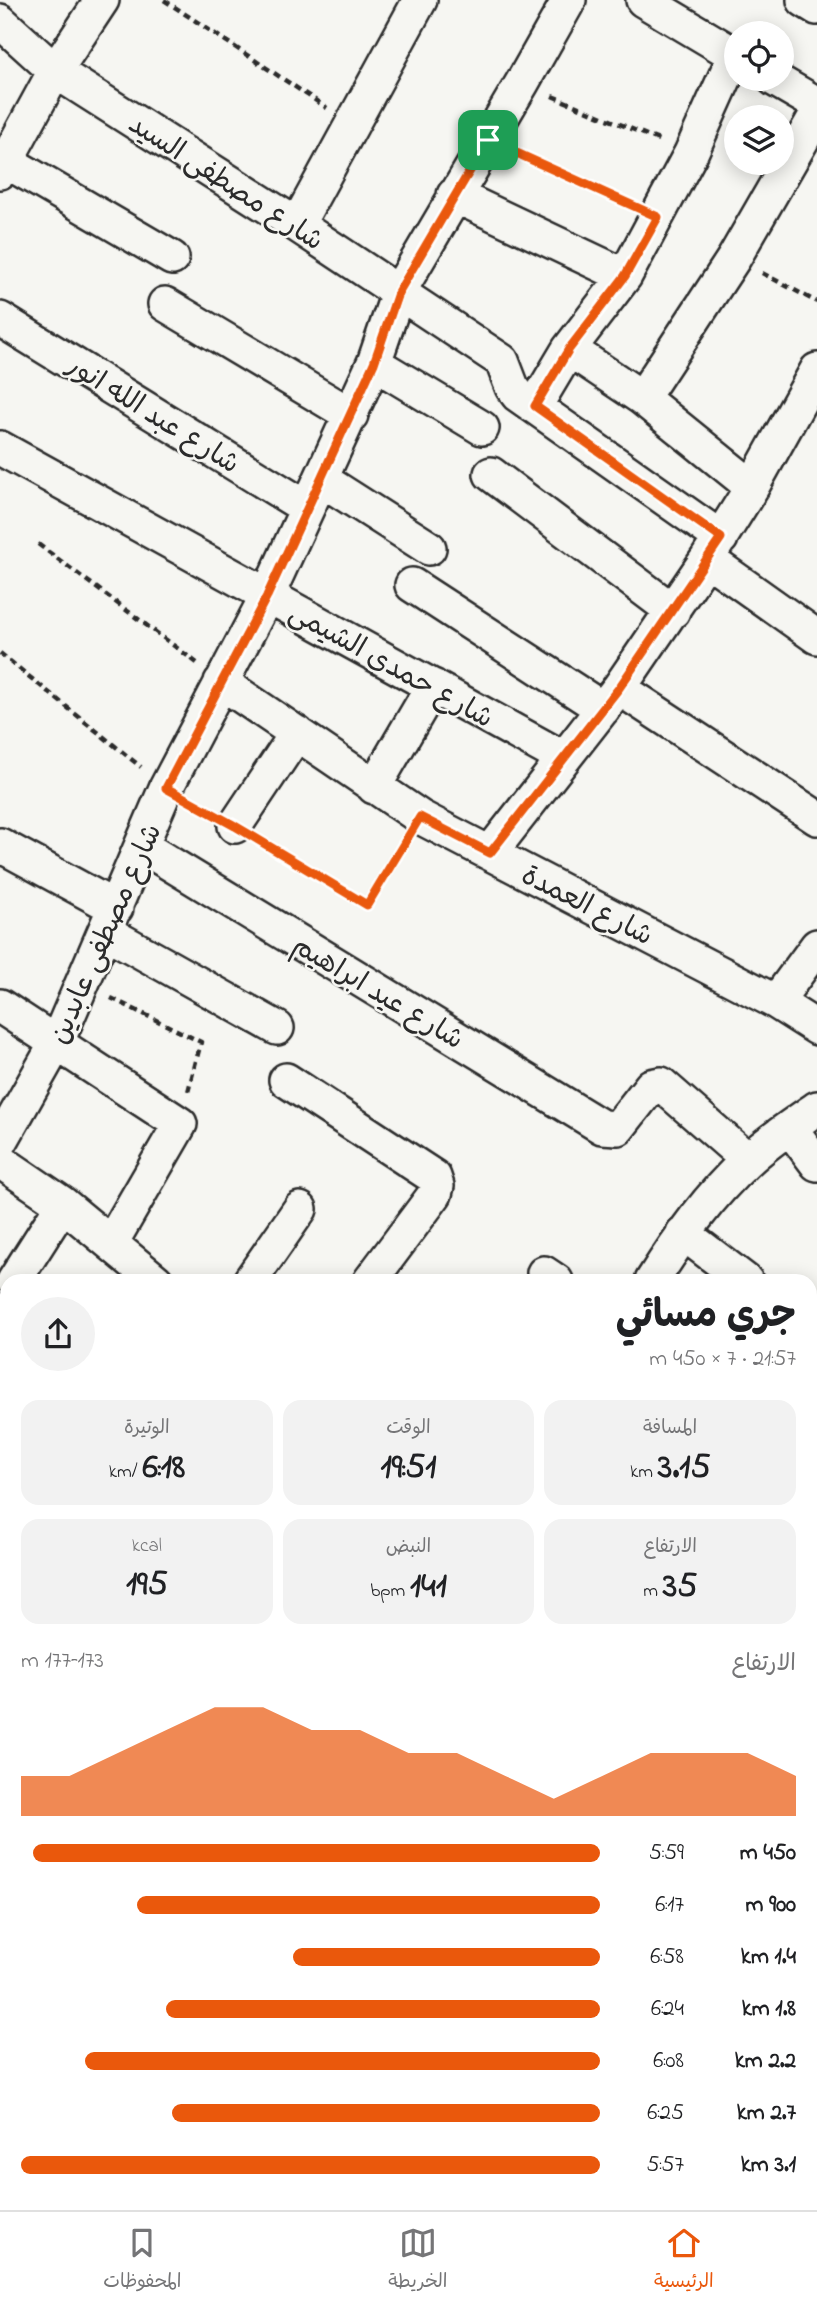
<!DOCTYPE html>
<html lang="ar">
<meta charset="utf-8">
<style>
:root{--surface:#fff;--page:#f2f2f2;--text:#202124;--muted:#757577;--line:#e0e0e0;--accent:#ea580c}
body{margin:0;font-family:"Indie Flower","Playpen Sans Arabic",sans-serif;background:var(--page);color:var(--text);direction:rtl;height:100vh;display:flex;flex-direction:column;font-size:26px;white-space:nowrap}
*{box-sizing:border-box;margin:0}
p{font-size:23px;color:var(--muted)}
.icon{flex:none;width:38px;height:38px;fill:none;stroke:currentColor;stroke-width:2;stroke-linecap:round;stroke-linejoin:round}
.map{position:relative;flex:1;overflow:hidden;direction:ltr}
.side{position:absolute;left:0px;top:1274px;width:817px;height:936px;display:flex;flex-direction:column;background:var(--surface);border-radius:21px 21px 0 0;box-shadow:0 4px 18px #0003;direction:rtl}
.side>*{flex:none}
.fabs{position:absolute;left:724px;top:21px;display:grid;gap:14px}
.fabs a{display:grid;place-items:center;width:70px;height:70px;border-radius:50%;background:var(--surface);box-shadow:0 4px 18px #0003;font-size:35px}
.pin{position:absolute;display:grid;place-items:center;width:60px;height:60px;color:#fff;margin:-30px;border-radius:14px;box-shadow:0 4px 10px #0006}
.round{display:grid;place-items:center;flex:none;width:74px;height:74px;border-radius:37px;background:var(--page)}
.headline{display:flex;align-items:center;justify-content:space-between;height:119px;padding:0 21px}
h1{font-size:38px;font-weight:700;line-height:52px}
.figures{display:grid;grid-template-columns:repeat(3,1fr);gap:10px;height:119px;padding:7px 21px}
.figures div{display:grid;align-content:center;border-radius:18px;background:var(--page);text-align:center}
.figures b{font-size:35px;font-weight:700}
.figures small{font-size:19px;font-weight:400}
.figures p{font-size:19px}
.chart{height:196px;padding:14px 21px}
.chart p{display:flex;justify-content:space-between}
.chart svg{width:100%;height:126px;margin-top:7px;fill:var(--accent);opacity:.7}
ul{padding:0 21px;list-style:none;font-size:23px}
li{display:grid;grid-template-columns:112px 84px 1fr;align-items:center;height:52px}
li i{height:18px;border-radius:9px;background:var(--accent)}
.menu{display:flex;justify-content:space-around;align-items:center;height:98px;border-top:2px solid var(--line);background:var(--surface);font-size:19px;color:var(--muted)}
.menu a{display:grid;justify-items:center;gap:4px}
.menu .selected{color:var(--accent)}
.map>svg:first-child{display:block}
</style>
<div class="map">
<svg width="817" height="2210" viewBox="0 0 817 2210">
<rect width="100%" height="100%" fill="#f6f6f2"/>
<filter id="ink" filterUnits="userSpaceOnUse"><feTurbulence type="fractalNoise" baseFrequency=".0143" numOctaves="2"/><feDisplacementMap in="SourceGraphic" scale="14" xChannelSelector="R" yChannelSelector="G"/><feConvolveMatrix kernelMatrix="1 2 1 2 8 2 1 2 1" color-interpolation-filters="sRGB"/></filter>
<g filter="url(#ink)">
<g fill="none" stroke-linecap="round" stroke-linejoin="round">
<!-- minor casing -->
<g stroke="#2b2b2b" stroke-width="38">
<path id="minor" d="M643,0L737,56
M804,0L817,8
M0,21L55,71L297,225L502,361L512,387L518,395L721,538
M774,79L817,104
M6,161L172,258
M0,172L55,71L102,0
M454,195L625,276
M297,225L420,0
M165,304L351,415
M0,319L307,508
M569,349L642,398L752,487
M374,363L482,428
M642,398L734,258L817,114
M535,406L569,349L625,276L691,153L735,55
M0,448L563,758
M491,474L673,611
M321,479L429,548
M707,559L817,637
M412,585L603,709
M221,682L420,817L776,1002L817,1028
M619,688L817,818
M374,787L433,686
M235,826L297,733
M0,845L116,908
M143,847L602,1127L618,1128L651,1086L661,1084L748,1160
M490,853L619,688L707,559L752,487L817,370
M106,932L277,1028
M776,1002L817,946
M0,1006L180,1124L111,1243
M286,1080L434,1177L437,1186L435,1194L370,1281
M790,1128L817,1164
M0,1143L57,1042L166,788L267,596L374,363L398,293L522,83L569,0
M0,1161L63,1204L156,1281
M683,1233L746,1281
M544,1273L556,1281
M14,1281L63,1204
M250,1281L300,1209
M652,1281C680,1237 709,1196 747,1161C768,1141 793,1125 817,1108
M810,1330L817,1336
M810,1465L817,1471
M0,1526L7,1529
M810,1829L814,1823
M810,1968L817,1947
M0,2020L7,2031
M810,2062L817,2064
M76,2203V2210
M418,2203L425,2210
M270,2210L275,2203
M714,2210L716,2203"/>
</g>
<!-- path -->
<path stroke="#2b2b2b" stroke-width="4.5" stroke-dasharray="7 5" stroke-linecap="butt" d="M164,0L327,108
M552,96L661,141
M518,154L628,203
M762,273L817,302
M38,544L197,663
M0,653L141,767
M261,842L367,905L403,845
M111,998L201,1042L188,1092"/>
<!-- minor -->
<use href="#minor" stroke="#f6f6f2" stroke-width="33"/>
</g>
</g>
<g fill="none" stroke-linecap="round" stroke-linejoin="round" filter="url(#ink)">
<!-- route casing -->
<g stroke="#fff" stroke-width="14">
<path id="route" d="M488,140L658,217L625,276L569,349L535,406L721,538L619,688L490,853L420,817L367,905L235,826L166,788L267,596L374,363L398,293Z"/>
</g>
<!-- route -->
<use href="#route" stroke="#ea580c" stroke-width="9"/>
</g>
<g text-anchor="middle" stroke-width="5" stroke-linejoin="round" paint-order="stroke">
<!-- street labels -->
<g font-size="28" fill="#2b2b2b" stroke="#f6f6f2">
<text transform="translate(227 181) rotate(33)" y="10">شارع مصطفى السيد</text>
<text transform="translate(154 413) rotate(32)" y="10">شارع عبد الله انور</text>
<text transform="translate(392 664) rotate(29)" y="10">شارع حمدى الشيمى</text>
<text transform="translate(588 904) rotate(27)" y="10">شارع العمدة</text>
<text transform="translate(104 933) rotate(-66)" y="10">شارع مصطفى عابدين</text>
<text transform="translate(379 991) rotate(31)" y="10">شارع عيد ابراهيم</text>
</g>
</g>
</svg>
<div class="fabs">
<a><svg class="icon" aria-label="locate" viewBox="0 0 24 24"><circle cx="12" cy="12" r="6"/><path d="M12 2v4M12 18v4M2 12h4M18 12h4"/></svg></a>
<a><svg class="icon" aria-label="layers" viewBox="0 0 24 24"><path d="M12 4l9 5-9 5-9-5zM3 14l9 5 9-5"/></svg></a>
</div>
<div class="pin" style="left:488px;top:140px;background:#1e9e55"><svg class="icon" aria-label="arrive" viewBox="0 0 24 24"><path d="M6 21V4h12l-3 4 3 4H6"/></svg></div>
<section class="side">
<div class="headline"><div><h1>جري مسائي</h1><p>21:57 · 7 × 450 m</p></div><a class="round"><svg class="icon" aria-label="share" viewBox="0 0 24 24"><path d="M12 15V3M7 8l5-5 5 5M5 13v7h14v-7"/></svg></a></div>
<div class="figures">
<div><p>المسافة</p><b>3.15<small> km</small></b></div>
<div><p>الوقت</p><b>19:51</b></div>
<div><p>الوتيرة</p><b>6:18<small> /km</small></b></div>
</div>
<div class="figures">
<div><p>الارتفاع</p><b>35<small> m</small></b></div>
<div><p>النبض</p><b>141<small> bpm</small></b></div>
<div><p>kcal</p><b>195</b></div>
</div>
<div class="chart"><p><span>الارتفاع</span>173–177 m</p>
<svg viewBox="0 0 160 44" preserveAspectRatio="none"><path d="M0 44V30L10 30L20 22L30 14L40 6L50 6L60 14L70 14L80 22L90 22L100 30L110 38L120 30L130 22L140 22L150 22L160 30V44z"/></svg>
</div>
<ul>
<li><b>450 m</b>5:59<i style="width:98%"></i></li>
<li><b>900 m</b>6:17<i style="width:80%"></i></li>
<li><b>1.4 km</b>6:58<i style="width:53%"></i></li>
<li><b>1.8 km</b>6:24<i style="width:75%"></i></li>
<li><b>2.2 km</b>6:08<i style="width:89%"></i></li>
<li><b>2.7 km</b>6:25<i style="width:74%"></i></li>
<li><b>3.1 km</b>5:57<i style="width:100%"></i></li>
</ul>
</section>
</div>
<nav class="menu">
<a class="selected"><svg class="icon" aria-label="home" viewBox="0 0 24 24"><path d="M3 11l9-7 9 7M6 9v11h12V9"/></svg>الرئيسية</a>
<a><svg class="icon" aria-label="map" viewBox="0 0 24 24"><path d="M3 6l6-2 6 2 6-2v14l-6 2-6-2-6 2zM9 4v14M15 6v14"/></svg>الخريطة</a>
<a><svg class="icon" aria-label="saved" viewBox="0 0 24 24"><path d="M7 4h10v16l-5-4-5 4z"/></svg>المحفوظات</a>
</nav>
